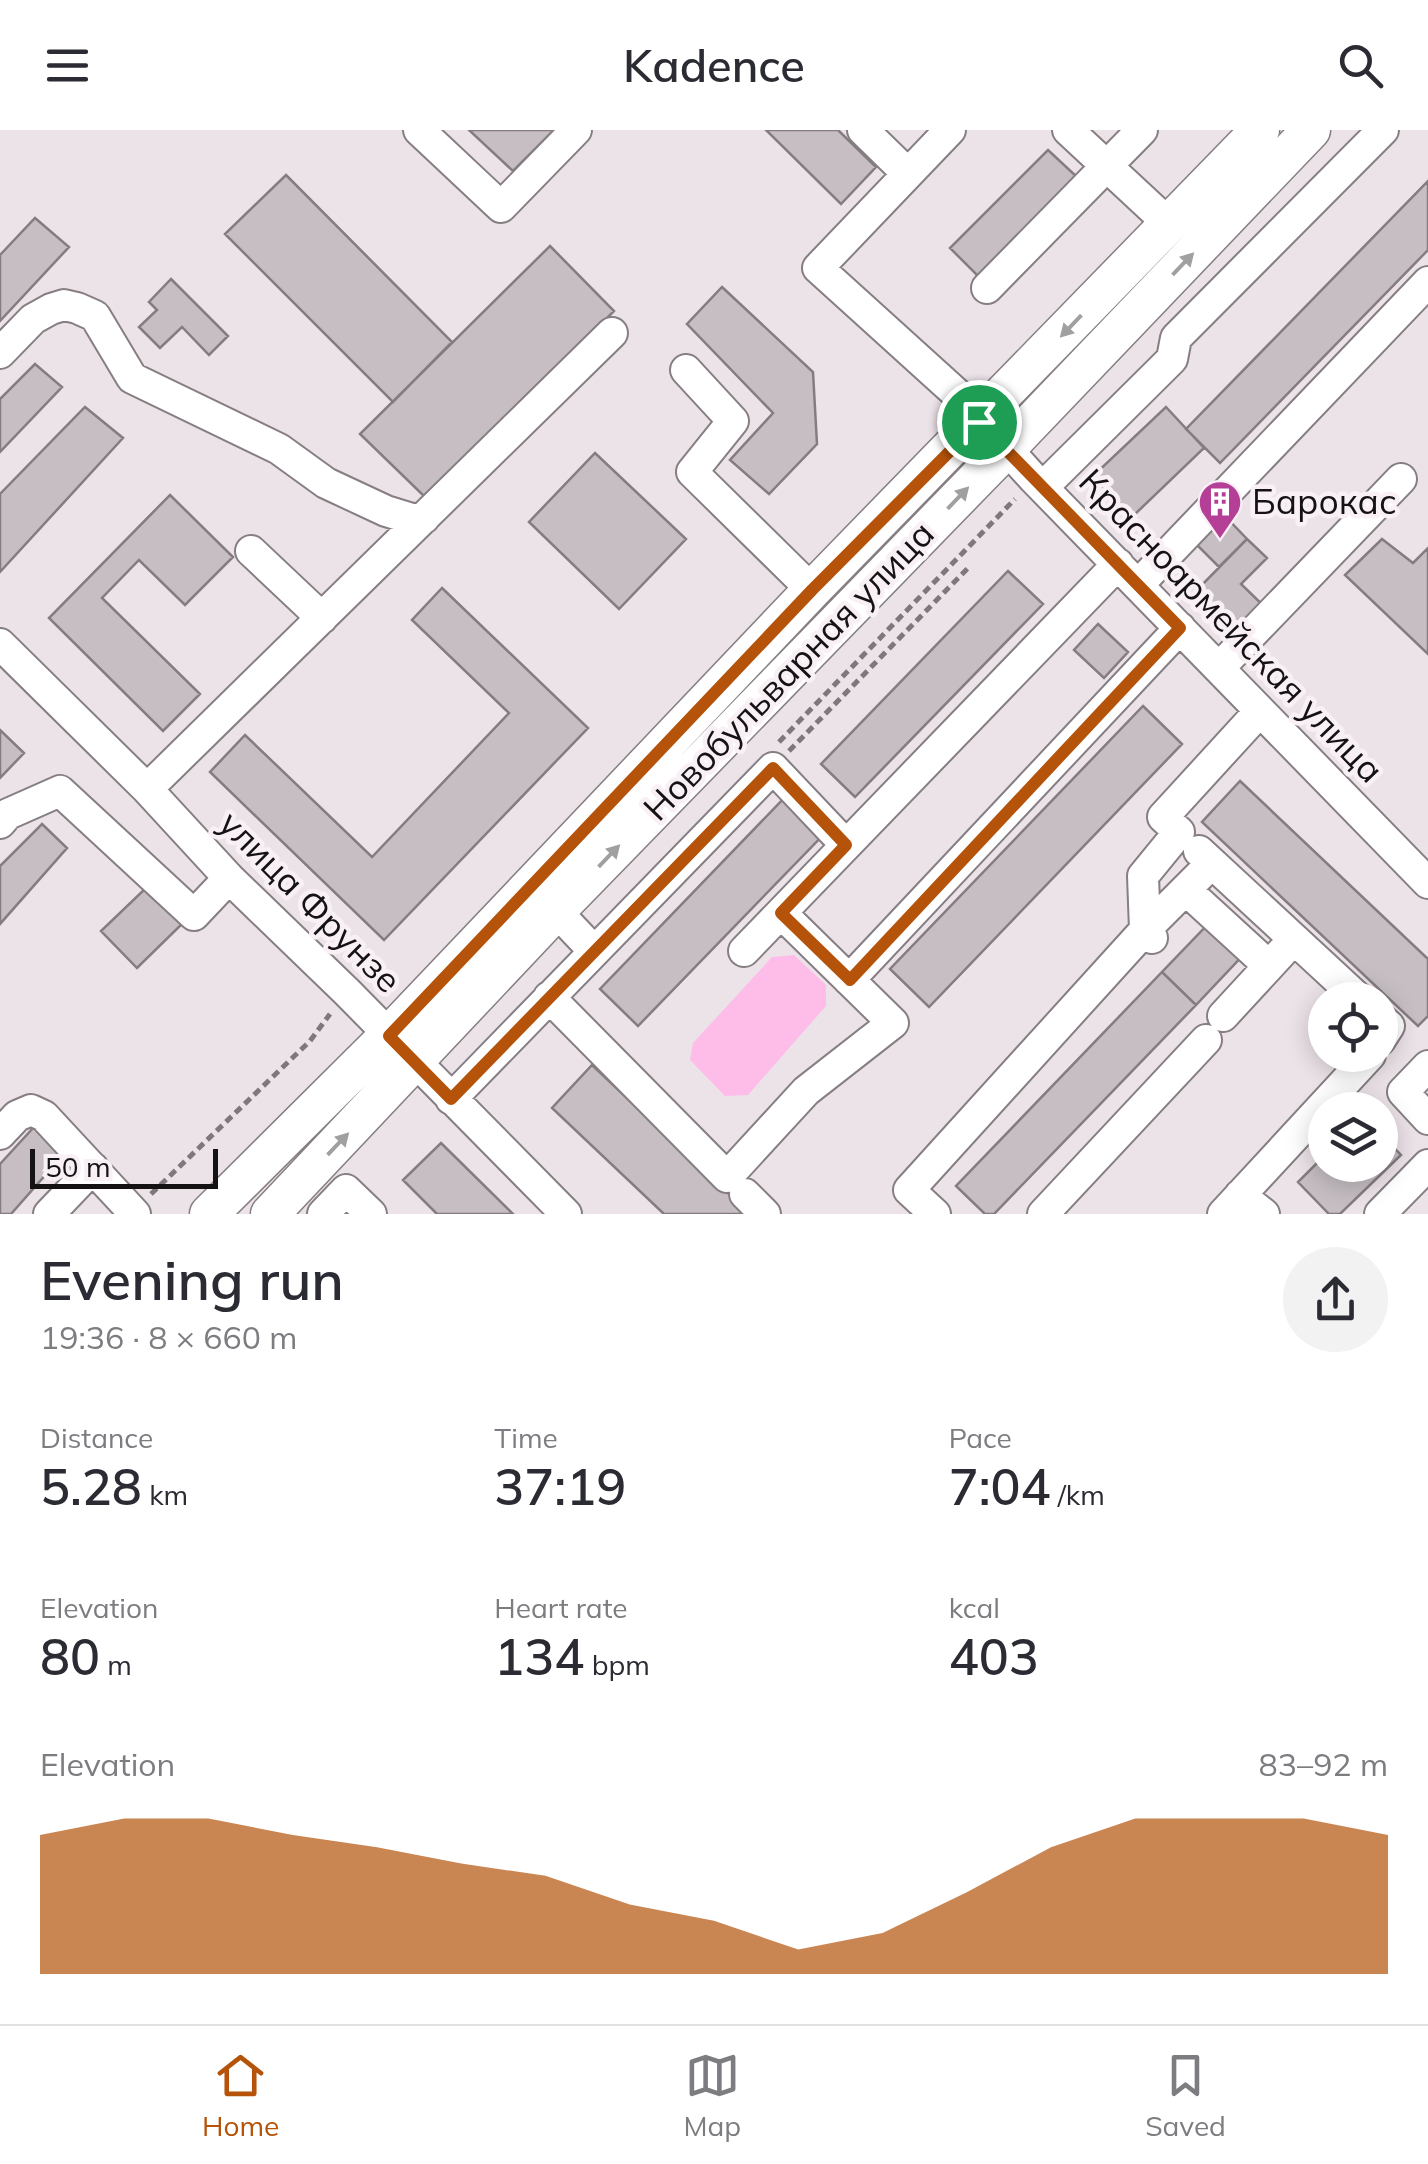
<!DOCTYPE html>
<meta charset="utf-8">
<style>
:root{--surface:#fff;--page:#f2f2f3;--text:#2b2b33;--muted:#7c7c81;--line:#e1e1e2;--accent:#b45309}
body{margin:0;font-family:Mulish,sans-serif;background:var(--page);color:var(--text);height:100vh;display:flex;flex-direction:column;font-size:38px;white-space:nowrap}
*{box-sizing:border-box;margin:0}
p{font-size:32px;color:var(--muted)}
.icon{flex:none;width:55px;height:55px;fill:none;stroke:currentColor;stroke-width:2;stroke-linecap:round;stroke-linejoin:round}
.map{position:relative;height:1084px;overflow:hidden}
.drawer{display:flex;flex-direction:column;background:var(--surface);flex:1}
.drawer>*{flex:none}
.tools{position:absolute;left:1308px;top:852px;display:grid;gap:20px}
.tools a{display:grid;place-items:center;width:90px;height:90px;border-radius:50%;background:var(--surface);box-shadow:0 5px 25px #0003;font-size:50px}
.scale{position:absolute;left:30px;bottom:25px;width:188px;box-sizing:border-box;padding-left:10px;border:5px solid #151214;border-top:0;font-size:28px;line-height:35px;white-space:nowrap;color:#151214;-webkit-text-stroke:8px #f9f0f6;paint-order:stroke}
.pin{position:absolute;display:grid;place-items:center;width:85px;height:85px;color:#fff;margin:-42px;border:5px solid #fff;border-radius:50%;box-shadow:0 2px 10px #0007}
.round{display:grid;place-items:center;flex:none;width:105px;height:105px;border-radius:52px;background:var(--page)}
.head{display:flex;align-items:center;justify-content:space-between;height:170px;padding:0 40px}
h1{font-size:55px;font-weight:600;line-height:75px}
.figures{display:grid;grid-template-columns:repeat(3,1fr);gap:15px;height:170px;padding:10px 40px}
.figures div{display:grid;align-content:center}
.figures b{font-size:50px;font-weight:600}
.figures small{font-size:28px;font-weight:400}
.figures p{font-size:28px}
.chart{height:280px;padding:20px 40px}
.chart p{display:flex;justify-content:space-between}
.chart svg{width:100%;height:180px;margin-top:10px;fill:var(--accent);opacity:.7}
header{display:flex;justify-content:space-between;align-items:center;height:130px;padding:0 40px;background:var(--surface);font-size:45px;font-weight:600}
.tabs{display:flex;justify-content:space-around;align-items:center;height:140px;border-top:2px solid var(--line);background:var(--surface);font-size:28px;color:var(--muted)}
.tabs a{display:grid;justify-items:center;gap:5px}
.tabs .active{color:var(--accent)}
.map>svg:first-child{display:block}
</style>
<header><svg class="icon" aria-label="menu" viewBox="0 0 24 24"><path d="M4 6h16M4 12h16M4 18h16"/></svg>Kadence<svg class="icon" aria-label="search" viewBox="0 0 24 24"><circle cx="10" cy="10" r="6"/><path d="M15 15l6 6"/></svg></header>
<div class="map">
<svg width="1428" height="1084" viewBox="0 0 1428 1084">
<rect width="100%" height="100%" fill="#ece3e9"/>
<!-- green -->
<path fill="#febde9" d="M794,825L826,855V876L748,965L725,966L690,930L693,913L772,827Z"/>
<!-- building -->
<path fill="#c6bec3" stroke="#847c81" stroke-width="2.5" d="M469,0H554L513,41Z
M766,0H838L876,37L841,74Z
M1048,20L1077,47L978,146L950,118Z
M286,45L452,212L393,272L225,104Z
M1428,51V120L1220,333L1186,299Z
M35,88L69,117L0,191V125Z
M550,116L614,181L428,370L360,304Z
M171,149L228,206L209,225L182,197L160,218L139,197L157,180L149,172Z
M722,157L813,242L817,314L769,364L730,330L773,283L687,194Z
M35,234L62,257L0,322V269Z
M85,277L123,308L0,442V364Z
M1166,277L1204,318L1132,387L1093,346Z
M595,323L686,409L619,479L529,392Z
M170,365L233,427L185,475L139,430L102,468L200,564L163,601L49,488Z
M1222,383L1247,409L1219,437L1193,411Z
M1247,409L1267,428L1241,454L1270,482L1240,513L1192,465Z
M1382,409L1413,433L1428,418V524L1345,445Z
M1008,441L1043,474L855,667L821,634Z
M442,458L588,598L384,810L210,642L245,605L372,727L509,583L412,490Z
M1098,494L1128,522L1104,548L1074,520Z
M1143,576L1182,614L929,877L890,839Z
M0,600L24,623L0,648Z
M1240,651L1428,829V886L1418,896L1202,692Z
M788,664L827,701L638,896L600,859Z
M42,694L67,718L0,794V736Z
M148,756L183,793L137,838L101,801Z
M1213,789L1247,821L1196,875L1162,842Z
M1162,842L1196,875L994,1084H985L956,1056Z
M592,935L750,1084H664L552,978Z
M34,997L63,1025L11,1084H0V1034Z
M1380,1003L1401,1025L1340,1084H1329L1298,1052L1325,1025V1035H1380Z
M441,1013L513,1084H437L403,1050Z"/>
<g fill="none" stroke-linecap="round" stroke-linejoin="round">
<!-- minor casing -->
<g stroke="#867e83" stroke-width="34">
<path id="minor" d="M419,0L501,77L576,0
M863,0L907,43
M950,0L818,138L956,263L1034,349L1428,753
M1068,0L1169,94
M987,158L1142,0
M0,223L33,189L51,179L64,175L77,178L95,186L132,248L279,319L326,353L386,381L412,389L424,388
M686,240L733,291L692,342L812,460
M1043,357L1172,229L1176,208L1383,0
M251,421L322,488
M1138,455L1428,152
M0,514L147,659L229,748L347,862L566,1084
M1219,538L1401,349
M147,659L612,203
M0,693L8,684L60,661L194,785L229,748
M1199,721L1360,870
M1186,760L1269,836
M556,781L594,821
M1152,808L1145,800L1143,746L1179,702L1163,687L1260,581
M744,821L1118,434
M849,850L1180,498
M549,867L727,1047L806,961L893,893L781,783
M1223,886L1282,822
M1380,888L1389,896L1380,910
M1428,936L1403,962L1428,989
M451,969L773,638L846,715
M0,1004L17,986L31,980L44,986L135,1084
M745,1064L765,1084
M1240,1065L1264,1084
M49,1084L93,1038
M323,1084L346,1060L371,1084
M935,1084L909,1060L1145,800L1212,733
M1043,1084L1206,910
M1223,1084L1370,925
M1380,1084L1428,1035"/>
</g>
<!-- major casing -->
<g stroke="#867e83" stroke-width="41">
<path id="major" d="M209,1084L389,905L812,460L1260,0
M270,1084L556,781L1006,319L1311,0"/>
</g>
<!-- path -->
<path stroke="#7e787c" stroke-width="5" stroke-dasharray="8 5" stroke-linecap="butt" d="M779,612L1015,369
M789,621L968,438
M151,1064L310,911L330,884"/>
<!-- minor -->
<use href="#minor" stroke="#fff" stroke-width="30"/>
<!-- major -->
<use href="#major" stroke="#fff" stroke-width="38"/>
</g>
<!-- one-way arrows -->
<defs><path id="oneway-solid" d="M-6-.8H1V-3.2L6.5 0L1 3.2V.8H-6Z" transform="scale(2.5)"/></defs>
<g fill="#a1a0a1">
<use href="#oneway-solid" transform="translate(1183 134) rotate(-46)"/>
<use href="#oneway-solid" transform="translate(1071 196) rotate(134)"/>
<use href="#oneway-solid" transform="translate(958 368) rotate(-46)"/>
<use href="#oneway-solid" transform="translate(609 726) rotate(-46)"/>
<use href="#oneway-solid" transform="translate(338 1014) rotate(-46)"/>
</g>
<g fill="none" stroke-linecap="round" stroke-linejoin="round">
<!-- route casing -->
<g stroke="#fff" stroke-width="20">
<path id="route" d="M979,292L1180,498L850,850L781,783L846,715L773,638L451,969L389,906L812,460Z"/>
</g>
<!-- route -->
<use href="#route" stroke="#b45309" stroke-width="12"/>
</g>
<!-- icons -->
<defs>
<g id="building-pin" transform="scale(2.25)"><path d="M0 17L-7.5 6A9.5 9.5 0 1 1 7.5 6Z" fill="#b53f97" stroke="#f9f0f6"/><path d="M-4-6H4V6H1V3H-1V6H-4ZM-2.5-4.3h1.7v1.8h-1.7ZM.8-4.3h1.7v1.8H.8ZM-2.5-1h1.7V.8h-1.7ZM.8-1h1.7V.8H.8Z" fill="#fff"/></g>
</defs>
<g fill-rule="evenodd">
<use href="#building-pin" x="1220" y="372"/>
</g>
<g text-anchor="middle" stroke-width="9" stroke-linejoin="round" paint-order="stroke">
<!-- poi labels -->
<g font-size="35" fill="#151214" stroke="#f9f0f6" text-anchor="start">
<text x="1252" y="384">Барокас</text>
</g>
<!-- street labels -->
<g font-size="35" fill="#151214" stroke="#f9f0f6">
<text transform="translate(1231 496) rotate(46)" y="12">Красноармейская улица</text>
<text transform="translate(789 541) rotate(-46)" y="12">Новобульварная улица</text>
<text transform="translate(310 772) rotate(45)" y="12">улица Фрунзе</text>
</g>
</g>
</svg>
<div class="tools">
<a><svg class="icon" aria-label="locate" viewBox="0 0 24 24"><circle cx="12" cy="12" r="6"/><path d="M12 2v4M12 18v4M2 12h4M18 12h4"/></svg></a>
<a><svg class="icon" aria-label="layers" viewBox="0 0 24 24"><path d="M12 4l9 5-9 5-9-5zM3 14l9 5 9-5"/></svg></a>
</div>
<div class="scale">50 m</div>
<div class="pin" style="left:979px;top:292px;background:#1e9e55"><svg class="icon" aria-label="arrive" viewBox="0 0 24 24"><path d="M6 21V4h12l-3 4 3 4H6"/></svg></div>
</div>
<section class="drawer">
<div class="head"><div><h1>Evening run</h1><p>19:36 · 8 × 660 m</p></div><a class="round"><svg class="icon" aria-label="share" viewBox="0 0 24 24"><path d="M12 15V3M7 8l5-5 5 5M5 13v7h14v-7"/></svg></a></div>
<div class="figures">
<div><p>Distance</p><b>5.28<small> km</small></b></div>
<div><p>Time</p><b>37:19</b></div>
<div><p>Pace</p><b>7:04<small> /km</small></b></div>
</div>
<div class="figures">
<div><p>Elevation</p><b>80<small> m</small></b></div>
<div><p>Heart rate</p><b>134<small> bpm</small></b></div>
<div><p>kcal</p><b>403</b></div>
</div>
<div class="chart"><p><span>Elevation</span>83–92 m</p>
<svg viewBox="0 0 160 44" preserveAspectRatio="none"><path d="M0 44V10L10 6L20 6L30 10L40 13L50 17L60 20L70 27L80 31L90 38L100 34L110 24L120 13L130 6L140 6L150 6L160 10V44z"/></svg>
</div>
</section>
<nav class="tabs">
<a class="active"><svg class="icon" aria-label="home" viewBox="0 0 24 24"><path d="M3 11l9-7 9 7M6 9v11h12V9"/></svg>Home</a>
<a><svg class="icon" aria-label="map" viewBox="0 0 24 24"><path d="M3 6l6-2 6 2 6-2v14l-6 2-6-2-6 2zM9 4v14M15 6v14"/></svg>Map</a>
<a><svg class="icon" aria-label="saved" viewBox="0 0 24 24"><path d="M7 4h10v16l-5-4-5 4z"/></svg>Saved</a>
</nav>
